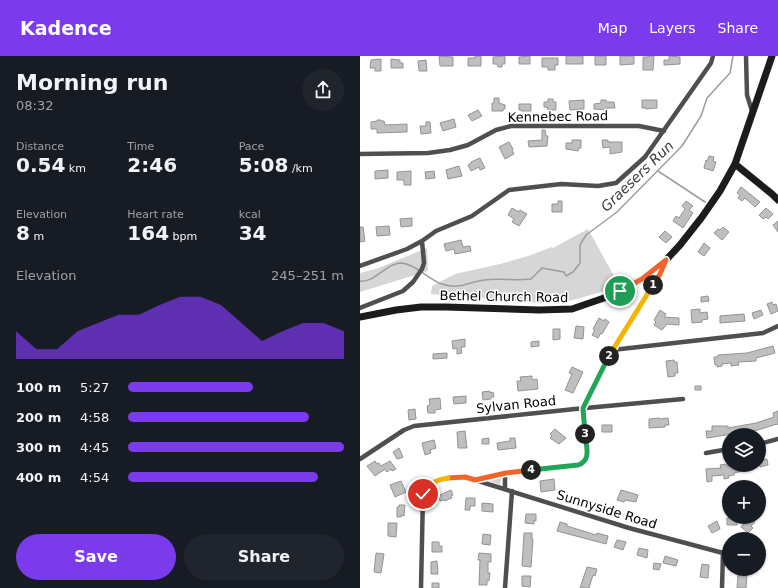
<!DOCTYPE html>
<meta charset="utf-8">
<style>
:root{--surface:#171b24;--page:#20242c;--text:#f1f3f6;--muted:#9ea1a6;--accent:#7c3aed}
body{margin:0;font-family:"DejaVu Sans",sans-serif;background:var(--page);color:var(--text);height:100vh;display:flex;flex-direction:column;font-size:15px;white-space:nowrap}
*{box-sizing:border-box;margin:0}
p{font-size:13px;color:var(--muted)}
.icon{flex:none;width:22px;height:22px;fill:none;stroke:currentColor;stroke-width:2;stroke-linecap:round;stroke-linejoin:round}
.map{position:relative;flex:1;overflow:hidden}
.panel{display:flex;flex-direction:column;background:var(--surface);width:360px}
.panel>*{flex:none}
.tools{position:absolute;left:362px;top:372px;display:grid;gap:8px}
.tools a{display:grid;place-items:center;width:44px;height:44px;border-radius:50%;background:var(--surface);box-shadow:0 1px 3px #0004;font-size:20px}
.pin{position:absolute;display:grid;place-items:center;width:34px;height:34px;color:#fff;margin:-17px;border:2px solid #fff;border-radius:50%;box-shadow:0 1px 4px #0007}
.km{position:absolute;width:20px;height:20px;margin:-10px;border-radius:50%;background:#222;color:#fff;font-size:11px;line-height:20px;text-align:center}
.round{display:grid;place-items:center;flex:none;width:42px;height:42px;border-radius:21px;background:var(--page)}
.headline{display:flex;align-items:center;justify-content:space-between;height:68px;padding:0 16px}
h1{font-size:22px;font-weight:700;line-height:30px}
.metrics{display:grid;grid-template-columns:repeat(3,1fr);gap:6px;height:68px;padding:4px 16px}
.metrics div{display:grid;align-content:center}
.metrics b{font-size:20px;font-weight:700}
.metrics small{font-size:11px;font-weight:400}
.metrics p{font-size:11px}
.chart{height:112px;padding:8px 16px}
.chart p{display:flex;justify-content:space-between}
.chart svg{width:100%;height:72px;margin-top:4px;fill:var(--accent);opacity:.7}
.primary-button{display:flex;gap:8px;margin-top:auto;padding:8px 16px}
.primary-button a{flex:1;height:46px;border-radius:24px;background:var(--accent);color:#fff;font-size:16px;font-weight:700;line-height:46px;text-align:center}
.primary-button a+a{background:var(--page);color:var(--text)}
ul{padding:0 16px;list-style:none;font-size:13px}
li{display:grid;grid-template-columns:64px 48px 1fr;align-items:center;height:30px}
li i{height:10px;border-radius:5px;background:var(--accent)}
header{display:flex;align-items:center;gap:24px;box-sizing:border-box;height:56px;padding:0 20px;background:var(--accent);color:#fff}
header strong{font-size:19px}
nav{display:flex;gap:22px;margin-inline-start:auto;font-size:14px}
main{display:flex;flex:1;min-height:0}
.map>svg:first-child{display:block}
</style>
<header>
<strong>Kadence</strong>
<nav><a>Map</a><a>Layers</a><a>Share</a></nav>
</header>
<main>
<section class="panel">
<div class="headline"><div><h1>Morning run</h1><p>08:32</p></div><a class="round"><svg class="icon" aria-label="share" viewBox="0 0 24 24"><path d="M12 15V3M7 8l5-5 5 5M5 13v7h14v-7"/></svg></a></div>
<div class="metrics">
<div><p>Distance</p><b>0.54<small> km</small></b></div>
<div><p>Time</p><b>2:46</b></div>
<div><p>Pace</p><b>5:08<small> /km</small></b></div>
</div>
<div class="metrics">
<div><p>Elevation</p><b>8<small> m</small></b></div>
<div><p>Heart rate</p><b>164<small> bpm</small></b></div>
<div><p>kcal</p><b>34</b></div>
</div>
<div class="chart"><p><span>Elevation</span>245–251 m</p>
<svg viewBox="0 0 160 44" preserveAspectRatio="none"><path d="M0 44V27L10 38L20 38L30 27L40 22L50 17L60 17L70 11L80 6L90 6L100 11L110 22L120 33L130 27L140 22L150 22L160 27V44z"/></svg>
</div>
<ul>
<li><b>100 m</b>5:27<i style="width:58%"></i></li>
<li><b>200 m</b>4:58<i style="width:84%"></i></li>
<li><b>300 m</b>4:45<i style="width:100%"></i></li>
<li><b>400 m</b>4:54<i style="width:88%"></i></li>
</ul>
<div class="primary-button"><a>Save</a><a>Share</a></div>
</section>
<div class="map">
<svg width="418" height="532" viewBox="0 0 418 532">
<rect width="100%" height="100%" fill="#fff"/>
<!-- green -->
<path fill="#d6d6d6" d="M228,173L259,229L238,237L209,245L180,247L71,238L72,230L95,218L140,208L168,200L192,191L193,192Z
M67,192L68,215L0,236V217L16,213Z
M142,419L140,429L124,423Z"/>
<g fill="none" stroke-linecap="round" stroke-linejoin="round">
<!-- stream -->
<path stroke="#9d9d9d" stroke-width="1.5" d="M298,115L345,146
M0,225C15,227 26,207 41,207C56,208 69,224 82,228C100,234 108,226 124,224C140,222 155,225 171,223L182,212L204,216L206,220L213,216L220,207V189L226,179L257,156L322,90L341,60L347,42L370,17L373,0"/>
</g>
<!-- building -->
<path fill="#bfbfbf" stroke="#939393" d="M79,0L93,1V10H80Z
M115,0H121V10H108V2H115Z
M145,0V8H142V11H138L137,8H133V1Z
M170,0V8H159V1Z
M206,0H223V8H206Z
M235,0H246V9H235Z
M260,0H274V8L260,9Z
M288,0H294L293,14H283V1H288Z
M309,0L320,1V8L304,9V4H309Z
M182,2H198V9H195V14H188V11H182Z
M21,3V15H15V12H10L11,4Z
M31,3L40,4V7H43V12H31Z
M66,4L67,15H59L58,5Z
M134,42H139V47L145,49V53H143V55H132V47H134Z
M188,43H193V46H196V54H188L187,51H184V46H188Z
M224,44V53L210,54L209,45Z
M241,44H246V46H254L255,52H246V54L234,53V48L241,47Z
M282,44H297V52L286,53V52H282Z
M159,48H171V55H161V54H159Z
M118,54L122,60L112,65L108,59Z
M94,63L96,71L83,75L80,67Z
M17,64H21V65H24L25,69L47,68V76L17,77V73H11V66L17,65Z
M66,66H70L71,77L61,78L60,70H66Z
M182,74H185L186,80H188L187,90L169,91L168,85L182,84Z
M212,84H221V92H219L218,95L206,93V87H212Z
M242,84H248V86H262V96L250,98V91L243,92Z
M149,86L153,93L152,94L154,98L145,103L139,91Z
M349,100L354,101L353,105L356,106L353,115L344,112L346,104L347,105Z
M120,102L125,112L120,114L119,111L111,115L108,109L111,107V106Z
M99,110L102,120L88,123L86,114Z
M28,114V122L15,123V115Z
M51,115V129H44V124H37V116Z
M74,115L75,122L66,123L65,116Z
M381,131L400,146L395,151L385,142L382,145L378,142L380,139L377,137Z
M198,145H202V156H192V148H198Z
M326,145L333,150L329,154L333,157L323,172L313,165L316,160L319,162L325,153L322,150Z
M152,152L159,156L160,154L167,158L159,170L152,166L154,163L148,159Z
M406,152L413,158L408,163L406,161L403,163L399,159Z
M52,162V170L41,171L40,163Z
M418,165V176L413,169Z
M29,170L30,179L17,180L16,171Z
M0,171H3L5,185L0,186Z
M363,171L369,176L362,184L354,177L358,173L360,174Z
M305,175L312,181L306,187L299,181Z
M101,184L103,191L110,190L111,195L95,198L94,193L86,195L84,188Z
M344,187L350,192L344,200L338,196Z
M348,240L349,245L341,246V241Z
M412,246L413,249L416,248L418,255L411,258L407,248Z
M340,253V257L347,256L348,263L342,264V266L332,267L331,254Z
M300,254L306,258L304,261L319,262V269L307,268L302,274L294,269L296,266L294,264Z
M401,254L403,259L394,263L392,257Z
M384,258L385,265L360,267V260Z
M239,262L244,265L245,263L249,266L242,278L241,277L238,282L232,279L235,274L233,273Z
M216,270L224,271L223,283L214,282Z
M193,273H200V283L193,284Z
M105,283V291H101L102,297L97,298V292L93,293L92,285Z
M179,285V290L171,291V286Z
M413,290L415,297L396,302V305L378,306L379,309L371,310V307L362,308V310L357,311V309H355L354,301H358V299L387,297Z
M87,297V302L73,303V298Z
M314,304V306H317L318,317H315V320L308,321L306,305Z
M212,311L223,316L213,337L205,334L212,318L209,317Z
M172,320V324L177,323L178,333L158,335L157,325H161L160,321Z
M335,330H341V334H335Z
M130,335V337L133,336L134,341H131V343L123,344L122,336Z
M106,340V347L94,348L93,341Z
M80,342L81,353L75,354V357H68L67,350L70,349L69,343Z
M55,353L56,363L49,364L48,354Z
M418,355V369L417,368L398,374L347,382L346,375H352V370H368V372L396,367L414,361L413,357Z
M299,362V363L308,362L309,369H305V371L289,372V363Z
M242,369H252V376H242Z
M195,373L206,382L199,388L190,382L192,380L190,378Z
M105,375L107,392H98L97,376Z
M129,382V388H122V383Z
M150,382H155L156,392L138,394L137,387L150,385Z
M74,384L76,392L70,394L71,397L65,399L62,387Z
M39,392L43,401L39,403L38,402L37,403L33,396Z
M407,403L408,409L400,411L399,405Z
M15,405L17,408L19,407L21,410L30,405L36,413L32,415L31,413L27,416L25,413L15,420L7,410Z
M367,408V410L390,409L391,413L374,417V419L368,420L369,422L364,423V419L352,420V425L347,426L346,413L361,412L360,409Z
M194,423L195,434L181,436L180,425Z
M41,425L46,436L35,441L30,429Z
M91,434L93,439L91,440L92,442L84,445V444L80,445L78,440Z
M261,434L278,439L276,446L265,444L264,446L257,444Z
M106,442H115V450H110V454H105Z
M122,447L133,448V456L122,455Z
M39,449H45L44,460L41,459V461H37V451H39Z
M166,458H176V465L174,464V468L165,467Z
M390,461L395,466L391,470L393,472L388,477L381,471Z
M367,462H377V469H367Z
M357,465L360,473L352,477L348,470Z
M200,466L207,468V470L236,479L237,477L248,480L246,488L197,475Z
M28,467H37L36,481L28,480Z
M164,477H172V483H173L171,511L162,510Z
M123,478L131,479L130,489L122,488Z
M257,484L266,486L263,494L254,491Z
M72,486H79V490H82V496H72Z
M279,492L288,494L287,502L277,499Z
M16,497L24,498L21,517L14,516Z
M119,497L131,498V506H128V517H130L129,525L127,524V529H119L120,504H118Z
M305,500L318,504L316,510L303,507Z
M77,505L78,518H71V506Z
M294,507L301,508L299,514L293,513Z
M342,508L349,509L348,522L340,521Z
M227,511L237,513L235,520L233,519L229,532H220Z
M382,517H387L386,532H377L378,519H381Z
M162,520H171L170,531L162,530Z
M72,527H79V532H72Z"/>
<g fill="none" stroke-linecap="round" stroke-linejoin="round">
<!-- street -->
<path stroke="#4f4f4f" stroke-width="4.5" d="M386,0L387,39L392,55
M0,98L68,97L90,94L108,89L136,74L151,70H279L304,75
M0,210L47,193L62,185L76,175L112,160L149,134L201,128L238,130L256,127L285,101L351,7L353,0
M0,252L43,235L53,226L62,213L64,207L62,185
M252,294L403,277L418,270
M399,388L418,383
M346,397L369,393
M0,403L44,374L54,370L215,353L323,343
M117,423L145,417L219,409C224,407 226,406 227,401L223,352L252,294L286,238L300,218L305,206
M145,433V417
M363,497L369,490
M61,532L63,438C66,434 69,428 73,426C86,419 102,420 115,424L269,472L363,497
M145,532L152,435
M362,532L363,497"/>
<!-- secondary -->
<path stroke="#1c1c1c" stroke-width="7" d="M375,108L412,138L418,144
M0,261L36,254L61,251H86L179,254L212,253L244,242L282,223L306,204L320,189L342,161L360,135L375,108L412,0"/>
</g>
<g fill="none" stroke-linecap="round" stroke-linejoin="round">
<!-- split-1 casing -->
<g stroke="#fff" stroke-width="8">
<path id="split-1" d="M260,235L282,223L306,204L300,218L293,229"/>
</g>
<!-- split-2 casing -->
<g stroke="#fff" stroke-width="8">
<path id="split-2" d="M249,300L293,229"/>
</g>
<!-- split-3 casing -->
<g stroke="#fff" stroke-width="8">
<path id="split-3" d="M225,378L223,352L249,300"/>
</g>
<!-- split-4 casing -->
<g stroke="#fff" stroke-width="8">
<path id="split-4" d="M171,414L218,409C232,404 226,390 225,378"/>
</g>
<!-- split-5 casing -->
<g stroke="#fff" stroke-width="8">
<path id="split-5" d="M88,422L105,421L115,424L146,417L171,414"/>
</g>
<!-- split-6 casing -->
<g stroke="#fff" stroke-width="8">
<path id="split-6" d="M63,438C70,428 75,424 88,422"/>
</g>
<!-- split-1 -->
<use href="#split-1" stroke="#f0652b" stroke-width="5"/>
<!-- split-2 -->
<use href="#split-2" stroke="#f5b400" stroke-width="5"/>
<!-- split-3 -->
<use href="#split-3" stroke="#22a559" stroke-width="5"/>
<!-- split-4 -->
<use href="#split-4" stroke="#22a559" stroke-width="5"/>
<!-- split-5 -->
<use href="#split-5" stroke="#f0652b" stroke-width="5"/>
<!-- split-6 -->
<use href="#split-6" stroke="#f5b400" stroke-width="5"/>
</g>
<g text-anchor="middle" stroke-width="3" stroke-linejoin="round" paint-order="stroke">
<!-- street labels -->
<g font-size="13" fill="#000" stroke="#fff">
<text transform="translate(198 60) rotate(-1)" y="5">Kennebec Road</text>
<text transform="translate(144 240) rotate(1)" y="5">Bethel Church Road</text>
<text transform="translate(156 348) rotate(-6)" y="5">Sylvan Road</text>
<text transform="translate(247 453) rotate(17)" y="5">Sunnyside Road</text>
</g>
<!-- water labels -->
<g font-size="14" font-style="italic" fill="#3e3e3e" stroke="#fff">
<text transform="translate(277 120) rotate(-44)" y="5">Graesers Run</text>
</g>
</g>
</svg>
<div class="tools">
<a><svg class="icon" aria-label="layers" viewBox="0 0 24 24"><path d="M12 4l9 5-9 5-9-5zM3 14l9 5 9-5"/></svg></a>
<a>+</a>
<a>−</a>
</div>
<div class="pin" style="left:260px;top:235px;background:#1e9e55"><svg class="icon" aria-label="arrive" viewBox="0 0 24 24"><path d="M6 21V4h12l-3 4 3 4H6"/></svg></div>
<div class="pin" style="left:63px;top:438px;background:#d93025"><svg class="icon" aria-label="check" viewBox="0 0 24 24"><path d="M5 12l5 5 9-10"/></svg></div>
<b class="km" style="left:293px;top:229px">1</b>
<b class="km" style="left:249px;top:300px">2</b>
<b class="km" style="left:225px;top:378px">3</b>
<b class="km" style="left:171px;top:414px">4</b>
</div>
</main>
